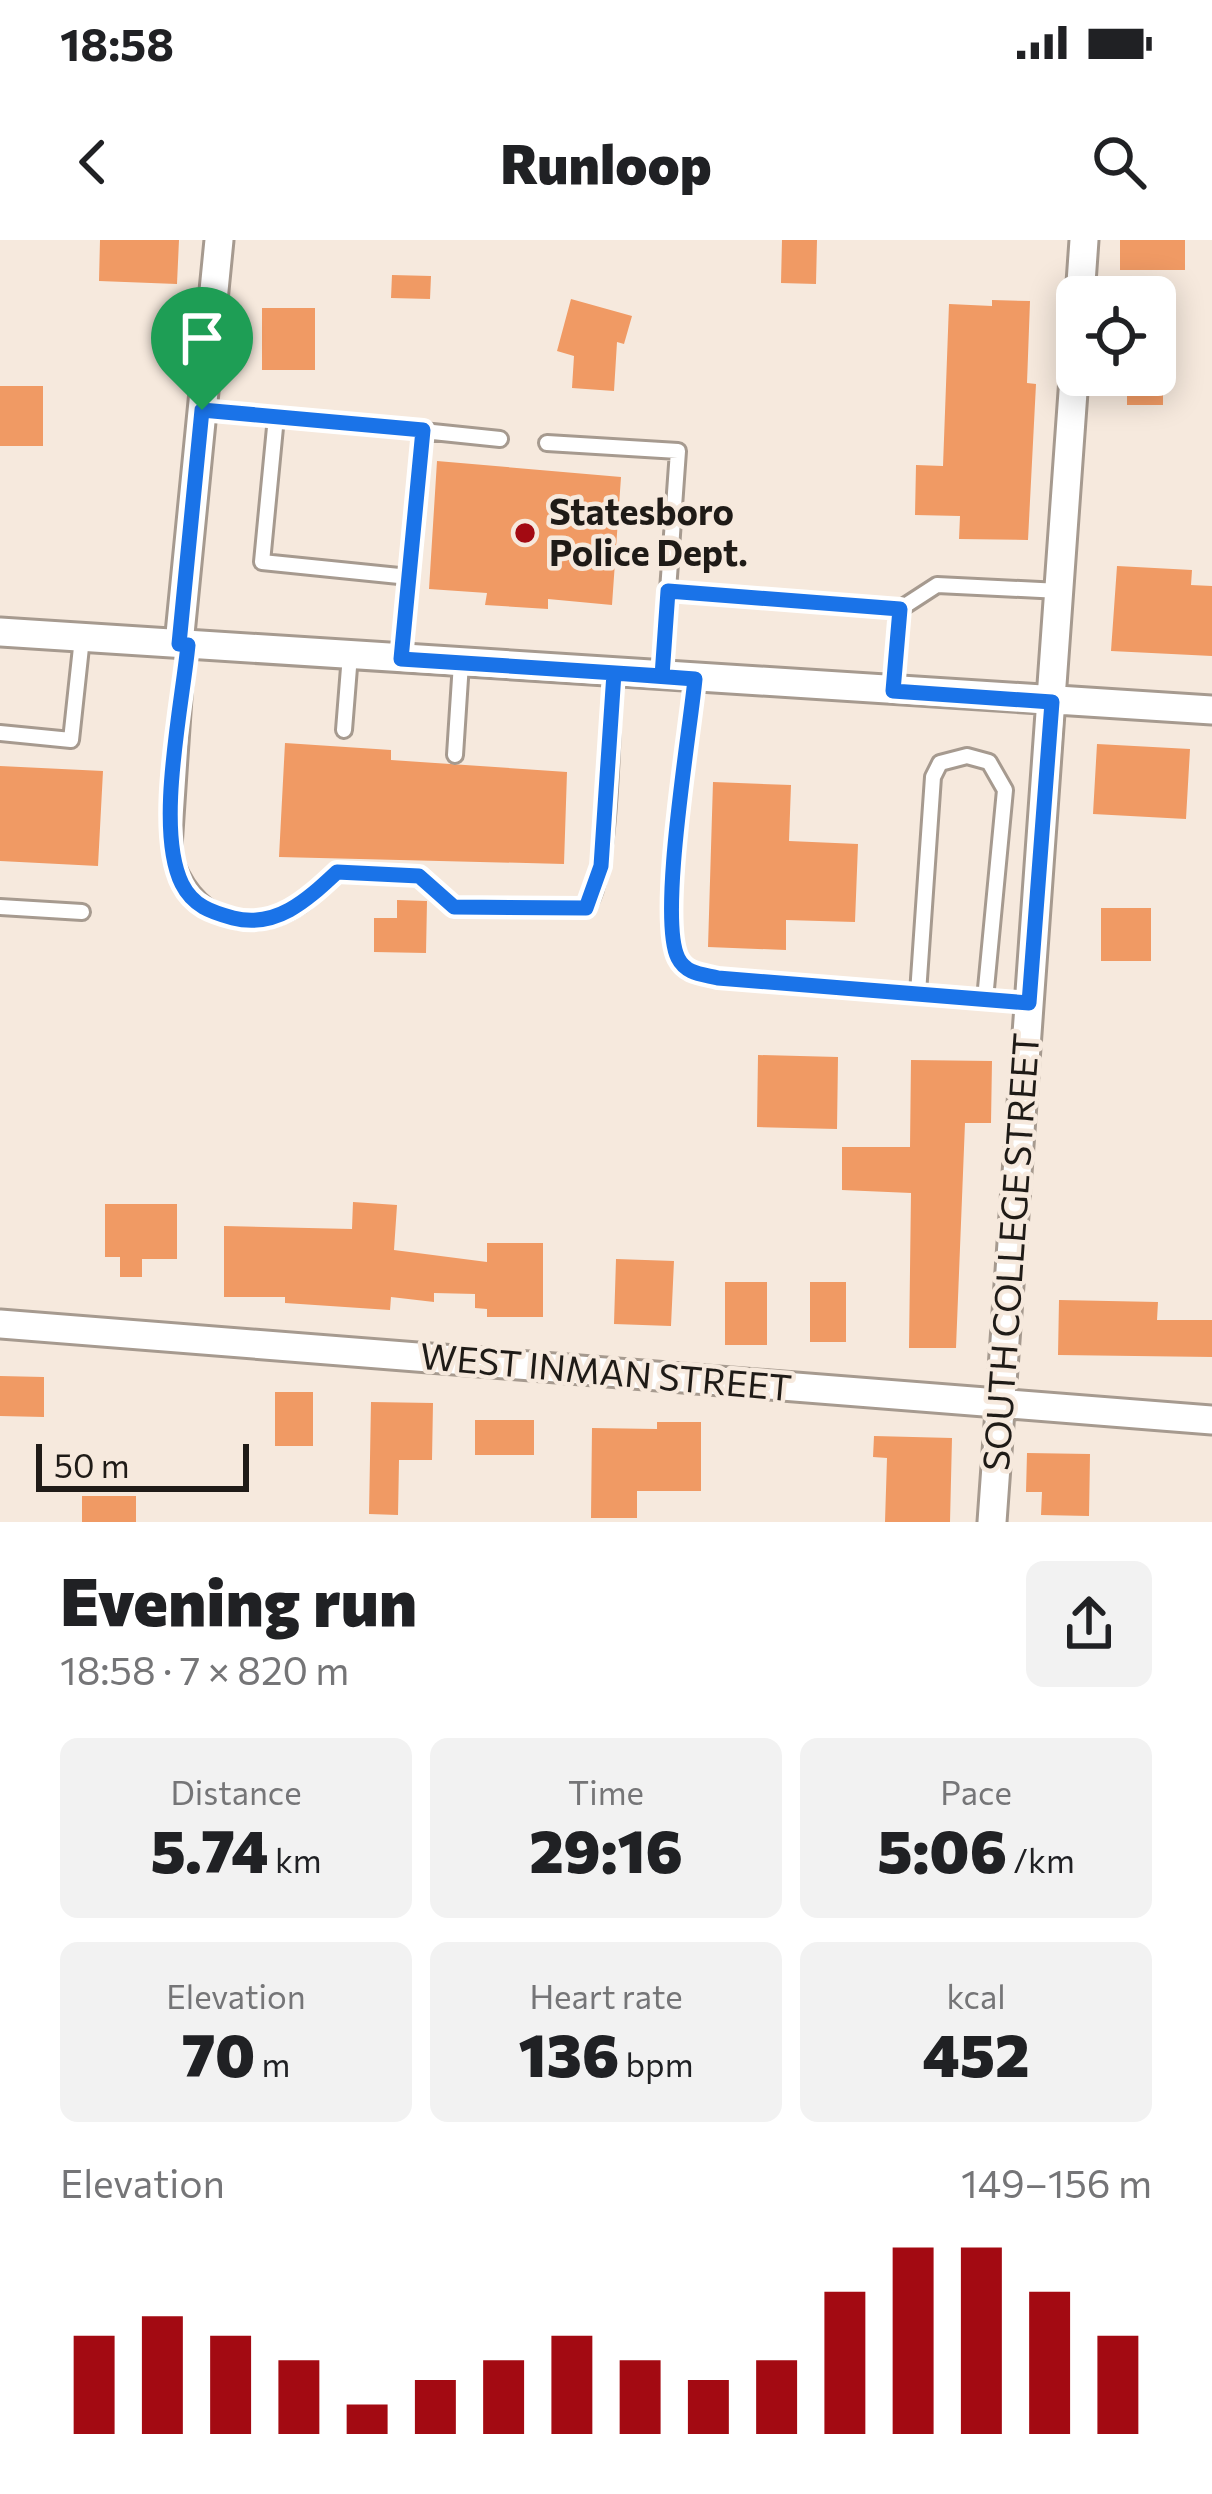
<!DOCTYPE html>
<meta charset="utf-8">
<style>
:root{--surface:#fff;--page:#f2f2f2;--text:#202124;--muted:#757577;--accent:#a30a12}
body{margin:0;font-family:Commissioner,sans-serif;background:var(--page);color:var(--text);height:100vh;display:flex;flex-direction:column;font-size:45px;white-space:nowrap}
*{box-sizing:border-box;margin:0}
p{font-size:39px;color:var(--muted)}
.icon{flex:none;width:66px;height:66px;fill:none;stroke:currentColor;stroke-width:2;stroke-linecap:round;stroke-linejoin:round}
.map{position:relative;height:1282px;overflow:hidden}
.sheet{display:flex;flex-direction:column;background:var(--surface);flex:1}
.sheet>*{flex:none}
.tools{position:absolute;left:1056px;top:36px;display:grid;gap:24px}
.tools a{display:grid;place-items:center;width:120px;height:120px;border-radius:18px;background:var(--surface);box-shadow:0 6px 30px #0003;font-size:60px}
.scale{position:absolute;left:36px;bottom:30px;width:213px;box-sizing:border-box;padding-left:12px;border:6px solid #1f1b17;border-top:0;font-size:33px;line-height:42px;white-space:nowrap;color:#1f1b17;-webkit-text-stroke:9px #f6e9dd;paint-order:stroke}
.pin{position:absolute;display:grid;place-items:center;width:102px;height:102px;color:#fff;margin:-123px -51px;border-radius:50% 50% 50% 0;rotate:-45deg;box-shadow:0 0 12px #0007}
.pin .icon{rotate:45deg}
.round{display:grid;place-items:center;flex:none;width:126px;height:126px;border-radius:18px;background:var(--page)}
.summary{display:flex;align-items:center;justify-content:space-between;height:204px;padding:0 60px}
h1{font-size:66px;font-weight:800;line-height:90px}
.metrics{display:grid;grid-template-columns:repeat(3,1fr);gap:18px;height:204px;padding:12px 60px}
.metrics div{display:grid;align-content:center;border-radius:18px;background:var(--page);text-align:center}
.metrics b{font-size:60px;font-weight:800}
.metrics small{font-size:33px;font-weight:400}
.metrics p{font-size:33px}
.chart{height:336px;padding:24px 60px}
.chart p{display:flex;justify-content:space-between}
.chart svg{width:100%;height:216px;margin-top:12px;stroke:var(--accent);stroke-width:6}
.status{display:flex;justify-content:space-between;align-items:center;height:84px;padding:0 60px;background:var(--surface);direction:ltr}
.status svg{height:33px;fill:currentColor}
header{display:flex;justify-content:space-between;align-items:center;height:156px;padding:0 60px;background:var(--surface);font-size:54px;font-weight:800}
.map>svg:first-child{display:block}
</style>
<div class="status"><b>18:58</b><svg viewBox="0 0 49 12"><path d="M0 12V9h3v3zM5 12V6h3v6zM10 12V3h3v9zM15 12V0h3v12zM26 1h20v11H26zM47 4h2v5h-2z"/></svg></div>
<header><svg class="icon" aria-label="back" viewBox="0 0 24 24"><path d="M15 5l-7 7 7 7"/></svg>Runloop<svg class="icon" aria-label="search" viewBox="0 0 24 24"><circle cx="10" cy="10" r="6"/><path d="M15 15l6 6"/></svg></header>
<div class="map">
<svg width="1212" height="1282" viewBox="0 0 1212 1282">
<rect width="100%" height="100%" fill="#f6e9dd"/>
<!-- building -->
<path fill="#f09a64" d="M100,0H179L177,44L99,41Z
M782,0H817L816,44L781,43Z
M1120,0H1185V30H1120Z
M392,35L431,36L430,59L391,58Z
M571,59L632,76L624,104L617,102L614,151L572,148L574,116L557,111Z
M992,60L1030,61L1027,143L1036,144L1028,300L959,299L960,276L915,275L916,225L943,226L949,64L992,66Z
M262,68H315V130H262Z
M1127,135H1163V165H1127Z
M0,146H43V206H0Z
M437,221L621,237L612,365L548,359V369L485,365L487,353L429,349Z
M1117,326L1192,330L1191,345L1212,346V416L1111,411Z
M285,503L391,510V520L567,532L564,624L279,617Z
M1097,504L1190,509L1186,579L1093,574Z
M0,526L103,531L98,626L0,621Z
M713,542L791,545L789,601L858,604L855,682L786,680V710L708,707Z
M397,660L427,661L426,713L374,712V678H397Z
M1101,668H1151V721H1101Z
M758,815L838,817L837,889L757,887Z
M911,820L992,821L991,883H965L956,1108H909L911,953L842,950V907H910Z
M353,962L397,965L394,1010L487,1022V1003H543V1077H487V1069L475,1068V1054L434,1053V1062L391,1057L390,1070L285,1063V1057H224V986L352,989Z
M105,964H177V1019H142V1037H120V1017H105Z
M616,1019L674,1021L671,1086L614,1084Z
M725,1042H767V1105H725Z
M810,1042H846V1102H810Z
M1059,1060L1158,1062L1157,1080H1212V1117L1058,1115Z
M0,1136L44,1137V1177L0,1176Z
M275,1152H313V1206H275Z
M371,1162L433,1163L432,1220H399L398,1275L369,1274Z
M475,1180H534V1215H475Z
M657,1182H701V1251H637V1278H591L592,1188L657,1189Z
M874,1196L952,1198L950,1282H885L887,1218L873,1217Z
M1027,1213L1090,1214L1089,1276L1041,1275L1042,1252H1026Z
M82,1256H136V1282H82Z"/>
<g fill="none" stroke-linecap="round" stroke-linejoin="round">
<!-- service casing -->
<g stroke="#a69a8f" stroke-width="20">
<path id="service" d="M203,170L423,191L401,419
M276,177L262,322L409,337
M423,191L500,199
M547,203L678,211L662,434
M668,351L900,369L937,345L1060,351
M187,405L173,615C191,673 245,702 301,665C314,656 326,642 337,632L419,636L454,667L586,668C612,638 611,479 614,433
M695,438C690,491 658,679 678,718C686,734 702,734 718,738L1029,763
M893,451L900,369
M344,490L350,415
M0,493L71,500L82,398
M455,515L461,423
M0,667L82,672
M918,753L933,537L940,523L967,516L989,522L1005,550L985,759"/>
</g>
<!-- minor casing -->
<g stroke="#a69a8f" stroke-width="33">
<path id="minor" d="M1080,57L1084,0
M0,392L1212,470
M179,404L219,0
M0,1084L1212,1180
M992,1282L1077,96"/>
</g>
<!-- service -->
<use href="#service" stroke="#fff" stroke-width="14"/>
<!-- minor -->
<use href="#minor" stroke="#fff" stroke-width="27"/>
</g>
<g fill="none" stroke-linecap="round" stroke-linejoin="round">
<!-- route casing -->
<g stroke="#fff" stroke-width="24">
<path id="route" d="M202,170L179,404L188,405C182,466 155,590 182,644C193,666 211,672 233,678C277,689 308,659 337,632L419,636L454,667L586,668L601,626L614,433L695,439C690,492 658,678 678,718C686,734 702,734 718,738L1029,763L1052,462L893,451L900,369L668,351L662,436L401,419L423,190L202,170"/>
</g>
<!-- route -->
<use href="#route" stroke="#1a73e8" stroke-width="15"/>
</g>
<!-- markers -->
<circle fill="#a30a12" stroke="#f6e9dd" stroke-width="4.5" cx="525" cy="293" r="12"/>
<g text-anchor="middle" stroke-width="9" stroke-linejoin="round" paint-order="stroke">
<!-- poi labels -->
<g font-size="36" font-weight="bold" fill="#1f1b17" stroke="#f6e9dd" text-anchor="start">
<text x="549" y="285">Statesboro<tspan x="549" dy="41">Police Dept.</tspan></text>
</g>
<!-- street labels -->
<g font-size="36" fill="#1f1b17" stroke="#f6e9dd">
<text transform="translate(1011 1012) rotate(-86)" y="13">SOUTH COLLEGE STREET</text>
<text transform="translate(606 1132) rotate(5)" y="13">WEST INMAN STREET</text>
</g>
</g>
</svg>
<div class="tools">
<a><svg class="icon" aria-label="locate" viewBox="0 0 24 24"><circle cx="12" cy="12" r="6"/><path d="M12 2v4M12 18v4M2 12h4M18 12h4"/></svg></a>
</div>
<div class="scale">50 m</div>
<div class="pin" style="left:202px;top:170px;background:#1e9e55"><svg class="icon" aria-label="arrive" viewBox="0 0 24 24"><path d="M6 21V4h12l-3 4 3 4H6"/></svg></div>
</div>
<section class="sheet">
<div class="summary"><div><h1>Evening run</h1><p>18:58 · 7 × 820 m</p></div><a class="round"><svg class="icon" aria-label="share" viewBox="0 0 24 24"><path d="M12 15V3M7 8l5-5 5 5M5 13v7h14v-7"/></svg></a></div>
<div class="metrics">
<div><p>Distance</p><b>5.74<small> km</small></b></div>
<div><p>Time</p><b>29:16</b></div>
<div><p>Pace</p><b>5:06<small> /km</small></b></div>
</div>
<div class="metrics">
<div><p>Elevation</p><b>70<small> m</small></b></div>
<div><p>Heart rate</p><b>136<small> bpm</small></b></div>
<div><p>kcal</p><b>452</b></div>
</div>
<div class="chart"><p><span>Elevation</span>149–156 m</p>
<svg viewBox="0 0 160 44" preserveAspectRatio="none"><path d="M5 44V24M15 44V20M25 44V24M35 44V29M45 44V38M55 44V33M65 44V29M75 44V24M85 44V29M95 44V33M105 44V29M115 44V15M125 44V6M135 44V6M145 44V15M155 44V24"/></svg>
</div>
</section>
